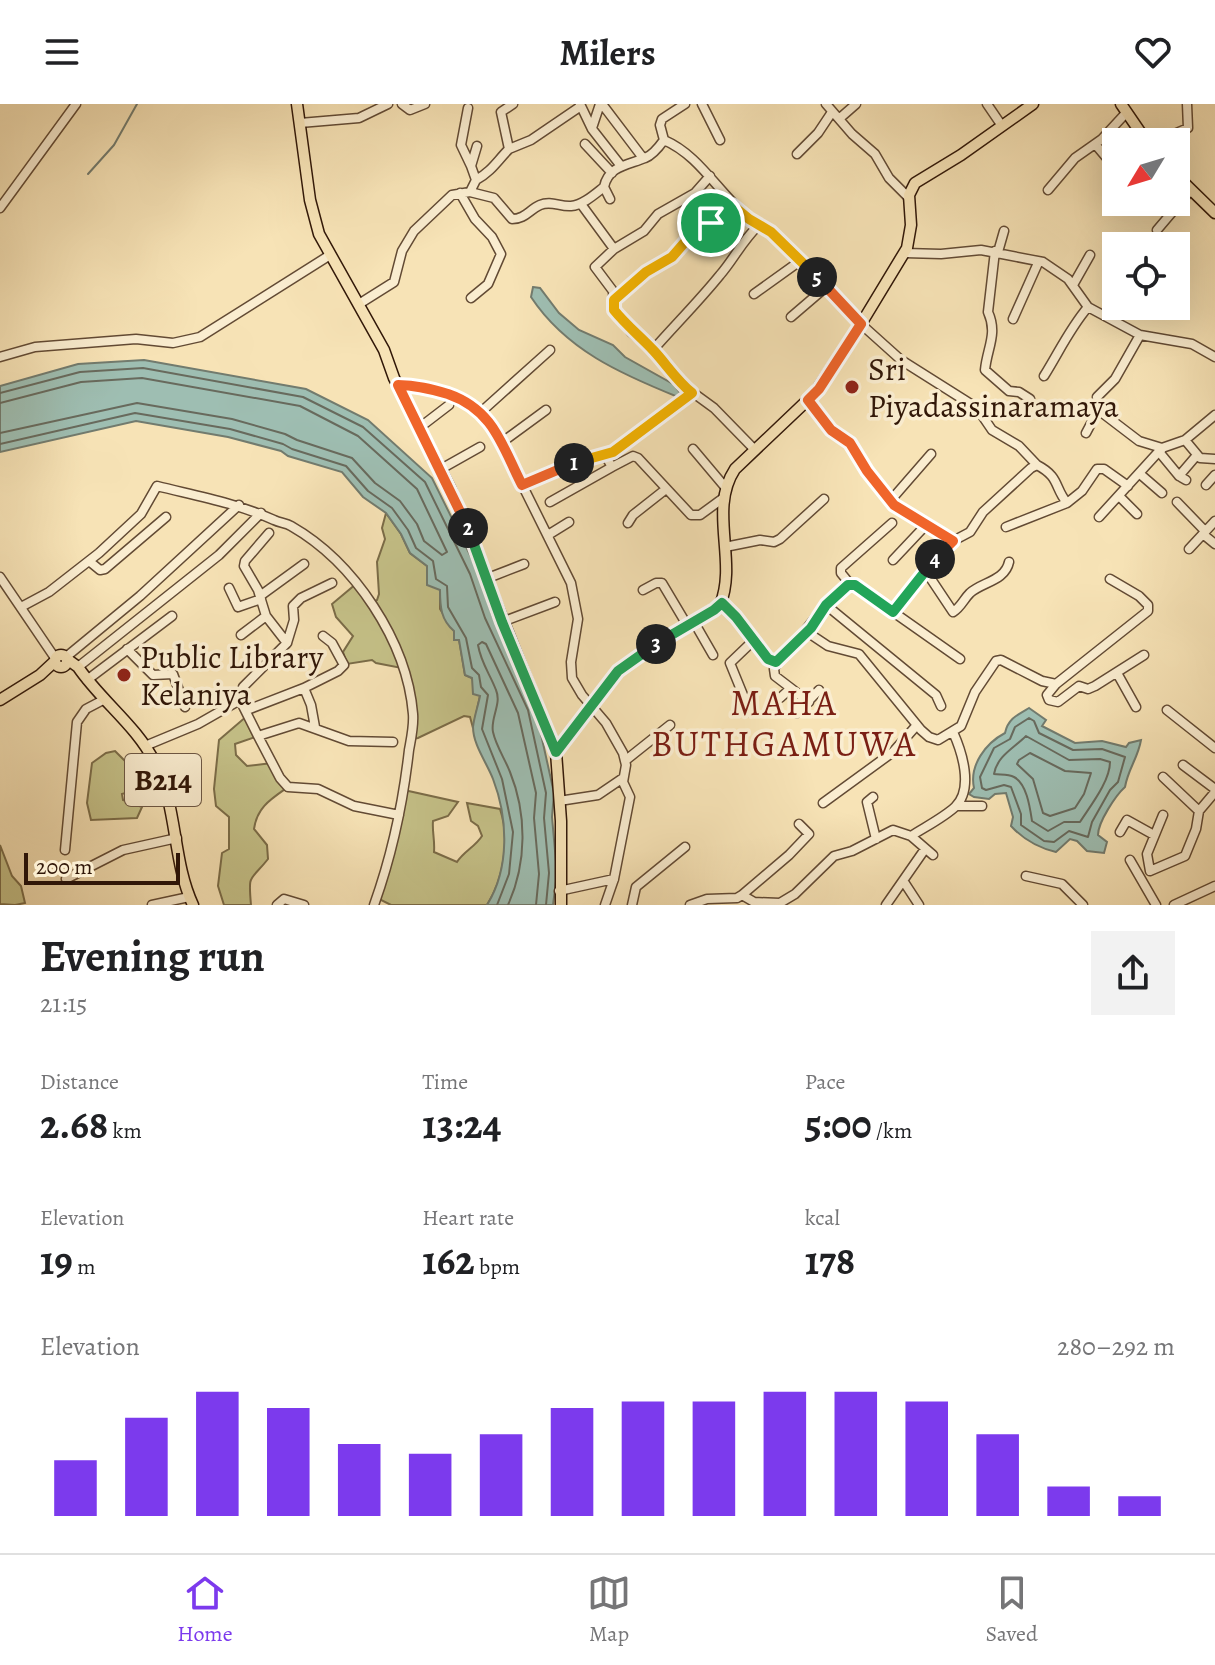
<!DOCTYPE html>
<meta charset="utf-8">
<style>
:root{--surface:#fff;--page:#f2f2f2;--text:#202124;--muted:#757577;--line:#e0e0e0;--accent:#7c3aed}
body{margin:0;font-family:Alegreya,serif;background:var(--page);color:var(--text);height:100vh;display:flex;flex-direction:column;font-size:30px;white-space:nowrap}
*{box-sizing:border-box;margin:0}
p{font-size:26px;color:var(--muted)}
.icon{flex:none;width:44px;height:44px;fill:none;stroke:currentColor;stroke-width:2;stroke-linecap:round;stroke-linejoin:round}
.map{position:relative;height:801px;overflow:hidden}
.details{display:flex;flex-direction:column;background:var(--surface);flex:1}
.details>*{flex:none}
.needle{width:52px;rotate:232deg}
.fabs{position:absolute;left:1102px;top:24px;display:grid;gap:16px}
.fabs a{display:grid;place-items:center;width:88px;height:88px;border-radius:0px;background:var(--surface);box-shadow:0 8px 32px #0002;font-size:40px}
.scale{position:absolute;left:24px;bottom:20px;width:156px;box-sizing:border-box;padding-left:8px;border:4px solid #311708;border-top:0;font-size:22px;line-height:28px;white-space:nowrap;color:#311708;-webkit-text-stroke:6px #faedd0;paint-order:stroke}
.pin{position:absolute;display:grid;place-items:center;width:68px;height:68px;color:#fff;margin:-34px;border:4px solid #fff;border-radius:50%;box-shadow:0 2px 8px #0007}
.km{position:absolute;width:40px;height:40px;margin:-20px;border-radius:50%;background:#222;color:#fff;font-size:22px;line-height:40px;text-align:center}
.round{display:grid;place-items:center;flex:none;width:84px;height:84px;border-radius:0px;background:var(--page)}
.headline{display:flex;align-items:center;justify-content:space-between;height:136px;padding:0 40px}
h1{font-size:44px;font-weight:700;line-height:60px}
.metrics{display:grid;grid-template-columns:repeat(3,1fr);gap:12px;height:136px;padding:8px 40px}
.metrics div{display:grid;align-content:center}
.metrics b{font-size:40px;font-weight:700}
.metrics small{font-size:22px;font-weight:400}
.metrics p{font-size:22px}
.chart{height:224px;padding:16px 40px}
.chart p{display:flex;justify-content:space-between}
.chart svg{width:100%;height:144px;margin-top:8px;stroke:var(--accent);stroke-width:6}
header{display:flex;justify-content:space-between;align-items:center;height:104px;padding:0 40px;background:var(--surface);font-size:36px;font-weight:700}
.tab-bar{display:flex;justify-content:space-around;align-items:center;height:112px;border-top:2px solid var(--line);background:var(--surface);font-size:22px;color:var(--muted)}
.tab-bar a{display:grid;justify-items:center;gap:4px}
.tab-bar .selected{color:var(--accent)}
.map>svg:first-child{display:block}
</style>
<header><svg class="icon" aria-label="menu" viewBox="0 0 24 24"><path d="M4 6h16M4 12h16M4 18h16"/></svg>Milers<svg class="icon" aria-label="heart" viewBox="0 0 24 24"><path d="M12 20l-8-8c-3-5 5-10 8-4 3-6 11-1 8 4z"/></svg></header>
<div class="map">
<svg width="1215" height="801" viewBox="0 0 1215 801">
<rect width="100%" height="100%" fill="#f7e3b6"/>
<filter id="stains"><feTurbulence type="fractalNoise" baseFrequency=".0025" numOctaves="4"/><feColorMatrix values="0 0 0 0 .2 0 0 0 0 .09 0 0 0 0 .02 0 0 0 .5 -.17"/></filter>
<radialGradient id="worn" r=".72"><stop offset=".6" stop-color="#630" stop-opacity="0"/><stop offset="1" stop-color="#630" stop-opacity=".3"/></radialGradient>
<!-- green -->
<path fill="#c5c188" stroke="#7b6c48" stroke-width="2" d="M386,409L401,430L410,449L427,462L440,486V505L459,535L465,571L472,574L480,592L473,624L470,613L464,612L418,634L411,635L413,611L402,564L376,559L372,556L347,560L343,548L353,532L336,513L332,500L356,480L371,499L377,496L379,490L377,458L385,435L382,424Z
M248,611L258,632L235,640L236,651L247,662L272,659L288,683C271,695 257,703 254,725L267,741L268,755C250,778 248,768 251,801H224L218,782L222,749L229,745V713L216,702L214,685L219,636Z
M115,647L126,658V668L129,670L155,658L163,679L122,690L123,696L142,703L137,714L91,716L87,699L92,659L106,649Z
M404,686L458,698L448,712L433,717C432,728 435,736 434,748L457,758C464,747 475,743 482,732L478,722L471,717L467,699L500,705C510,735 504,774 487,801H391L377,794Z
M0,741L12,772L21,782L25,799L15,801L0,800Z"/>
<!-- water -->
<path fill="#9ebeb2" stroke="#727b6e" stroke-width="2" d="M533,183L540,184L559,209L579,226L613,241L625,253L673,280L681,290L678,293C621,270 566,246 531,193Z
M144,256L306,285L368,316L432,374L478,467L492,511L535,603L554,689L552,713L557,769L553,801H487C510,764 508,714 493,675C487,659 473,641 473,623C474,613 478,602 480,592L473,590L472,574L465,571L459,536H454V527C441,516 440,503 440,486L427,481V462L410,449L401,430L386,409L363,393L342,368L288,352L281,347L228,333L136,317L0,348V282L78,260Z
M1029,604L1046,616L1042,622L1075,639L1102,637L1126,643L1129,639L1141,636C1138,654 1128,665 1125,683C1116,691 1098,718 1098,731L1107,738L1104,749L1087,747L1077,737L1070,735L1056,748C1039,744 1023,735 1011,722L1013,713L1006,689L995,690L989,695L974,693L969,690L974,684C969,661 986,639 1005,629C1008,615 1017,611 1029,604Z"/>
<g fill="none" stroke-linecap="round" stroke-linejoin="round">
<!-- shore -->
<path stroke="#686a5d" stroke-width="2" d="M0,289L80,268L143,264L303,293L363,323L425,378L470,470L485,514L528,606L546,689L544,714L549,769L546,801
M0,299L81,278L142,274L300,302L358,332L417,385L447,448L442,451L424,437L417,420L400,397L375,379L352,354L297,336L285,330L232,315L137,299L0,329
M0,340L135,309L230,325L283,340L292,345L346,362L368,387L392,404L408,426L416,444L433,457L436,475L447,482L448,503L466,534L472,564L479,571L481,583L488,591L482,625L502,675L513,728L509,770L497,801
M1029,614L1034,617L1039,629L1073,646L1102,645L1125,653L1118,678L1110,686L1092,718L1088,733L1069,727L1054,738L1044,737L1021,721V710L1011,683L1004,681L986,686L982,684L980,673L994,644L1010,635L1015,623Z
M1026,632L1069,656L1100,655L1110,658C1110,677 1091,701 1080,718H1064L1048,727L1032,717C1030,704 1027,680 1014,673C1008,670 1000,671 994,670C997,652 1014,644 1026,632Z
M1030,649L1065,667L1091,669L1084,690L1075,704L1050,712L1043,709L1033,675L1017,660L1019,656Z
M508,801C527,759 527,710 510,668C505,655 496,642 493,628C490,614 502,600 496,586C490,570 481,559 478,541L482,538L486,540L518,609L536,689L534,714L539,770L536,801"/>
<!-- stream -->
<path stroke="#727b6e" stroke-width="2" d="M88,70L114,41L137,0"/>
<!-- minor casing -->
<g stroke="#624a34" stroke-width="11">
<path id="minor" d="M402,0L410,6L425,0
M513,0L501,8L509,45L531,36L581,2
M580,0L592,25L621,62
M602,0L643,54
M685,0L662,15L660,21L664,36C708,55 725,106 771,128L852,212L901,256L977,304L992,326L1019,342L1037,361
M702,0L720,36
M826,0L852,30L875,50L889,74L909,94
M987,0L1002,22
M468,4L461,41L471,62
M840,14L856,0
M300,19L359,14L388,0
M592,24L600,0
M1156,38L1188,24L1187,0
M585,40L612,69
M1095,40L1116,65
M797,50L818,29L832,8
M710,72L695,89L658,110L644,127L614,145L595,163L613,187L614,206L631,228L653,246L677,277L714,304L755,346
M476,76C492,67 497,57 509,45
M1048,86L1075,54L1102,35L1126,9
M470,88L476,76L471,62L477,42
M460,89L475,115L492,133L501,150L488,180L471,194
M610,95L604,83C608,62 628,61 645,54C653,51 659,43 664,36
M581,100L614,145
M0,104L76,0
M1157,126L1191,86
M995,147L988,208C998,230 987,244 985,266L1009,287L1019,288L1030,295
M998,148L1004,127
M905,149L941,150L981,146L1043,158L1068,175L1088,203L1140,231L1192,240L1215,253
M1073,181L1090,151
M754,190L800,157
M614,196L646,168L672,153L685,138L732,101
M359,200L394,178L402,147L414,127L452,91L470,88L494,94L512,115C525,115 529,106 540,101C551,96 560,103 571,102C583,101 595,90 604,83
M791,213L826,183
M1013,215L1038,159
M653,246C675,221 699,197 720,171C734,155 742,137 758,122
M0,253L35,243L136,235L173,239L200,233L330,151
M1044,272C1059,248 1070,224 1088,203
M398,281L426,283L459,294L481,308L497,330L571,479L578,515L571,558L572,574L582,591L606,619L623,649L626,661L623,678L630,693L614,775L605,801
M1097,293L1115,275L1140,231
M808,296L831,326L850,339L867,367L894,401L953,437L970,428L983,408L1031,364L1037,361C1060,373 1054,383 1067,399
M481,308L550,246
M419,324L449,301
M1086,329L1096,310L1101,308L1139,337L1162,344L1160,349L1179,372L1186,376
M1185,336L1200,354L1215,355
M501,339L546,306
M693,345L725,383
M605,351L612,363L633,352L638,354L691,411H700L722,395
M441,365L480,343
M1140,370L1162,389
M1179,372L1197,351
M522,381L588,354L613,348L692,289
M1206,381L1215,371
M1119,392L1137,410
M891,396L931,350
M550,398L612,363
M1177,398L1205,427
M1099,413L1162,344L1185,336L1215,311
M628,419L633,411L666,385
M1006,423L1067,399L1082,387L1097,365H1104L1128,382
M548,431L569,418
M1204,431L1215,440
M725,443L760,436L774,438L780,435L824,395
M1189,445L1215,417
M893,456L926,421
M89,457L100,466L105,465L166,413
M925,466L953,508C961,503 963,496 970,489C982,478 1005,477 1009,458
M0,473L55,554
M488,474L524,460
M850,480L841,469V464L892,419
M229,484L238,503L261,495
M643,486L656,479H662L687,521
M260,492L304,460
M722,499L736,513L768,555L776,558C804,536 822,495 852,479L960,555
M826,501L936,591L941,602
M21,503L49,488L99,449L141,410L157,382C197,392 236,399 274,416C280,419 286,419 291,422C354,458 407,537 413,610C414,622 411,635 409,646C403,699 392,751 374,801
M893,508L925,466L953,437
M502,518L555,498
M694,518L713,551
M807,528L828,542L859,550L921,626L929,633L938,636L961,622L975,588L996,557L1001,556L1042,577L1056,580L1148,507V501L1139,492L1110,475
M241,531L266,512
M287,539L294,516L293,502L301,494L332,479
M127,545L153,571L173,570L185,603
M66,553L140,492L239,401
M778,557L774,565L775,572L809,598
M78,563L219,451L261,409
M1117,569L1136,603
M87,576L172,512
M1056,580L1047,591L1049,596L1058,598L1079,582L1088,585L1095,582L1144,551
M780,594L790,585
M240,596L258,632L299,619L349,637L393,638
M247,606L304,584
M1167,606L1215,644
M750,608L730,559L754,536
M797,609L819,586
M315,623L311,601L304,584L338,567L344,561L332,539L323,532
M258,632L280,674L288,683L318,685L354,702L399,711
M145,642L198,620L240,596L243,583L287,539L266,512L258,486L244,462L245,457L269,429
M626,656L670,621
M1183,661L1215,685
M1163,673L1199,707
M873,693L867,698L876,735
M559,697L598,691L623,674
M823,699L893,648L917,621
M956,702H982
M1163,711L1147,750L1150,767L1185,752L1196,725L1199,707L1215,688
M1120,728L1127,716L1154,731
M911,732L933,751
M65,746L77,618L86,605L105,595
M1130,756L1156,801
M1026,772L1062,780L1083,801
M66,775L123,746L177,734
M904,778L919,801
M559,787L614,775
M742,791L789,751L809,730L799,720
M152,801L189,793
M277,801L284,795L304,801
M632,801L636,783L685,743
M690,801L707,795L737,794L742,791L754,798L780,799L795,790L834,752L852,747L893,726L911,732C925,723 943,714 955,703C974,685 962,648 953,628
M886,801L925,745
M1174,801L1215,782"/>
</g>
<!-- major casing -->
<g stroke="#311708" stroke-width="13">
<path id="major" d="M297,0L310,96L319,130L384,246L394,274L450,384L556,648L561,717V801
M1121,0L1147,38
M1176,71L1215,109
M55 557a6 6 0 1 1 12 0a6 6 0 1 1-12 0Z
M67,555L78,563C101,597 137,622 155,659C178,703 172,756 193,801
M0,596L40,571L54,558
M556,648L621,564L720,501C738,457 708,406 735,365L814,290L861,220L907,144L911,121L909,91L915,79L961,51L1033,0"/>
</g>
<!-- minor -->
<use href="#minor" stroke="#faedd0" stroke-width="8"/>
<!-- major -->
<use href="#major" stroke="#f7e3b6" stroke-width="10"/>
</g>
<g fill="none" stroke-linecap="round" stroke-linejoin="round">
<!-- split-1 casing -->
<g stroke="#fff" stroke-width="16">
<path id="split-1" d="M574,359L613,348L692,289C676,276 667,261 654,247C641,233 626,221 614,206V196L646,168L672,153L685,138L711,119"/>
</g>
<!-- split-2 casing -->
<g stroke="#fff" stroke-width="16">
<path id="split-2" d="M468,424L398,281C416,281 431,285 448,290C494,306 502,342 522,381L574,359"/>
</g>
<!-- split-3 casing -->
<g stroke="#fff" stroke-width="16">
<path id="split-3" d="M468,424L502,518L556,648L618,567L656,540"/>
</g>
<!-- split-4 casing -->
<g stroke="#fff" stroke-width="16">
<path id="split-4" d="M656,540L714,506L722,499L736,513L768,555L776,558L811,524L826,501L848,481H855L893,508L935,455"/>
</g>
<!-- split-5 casing -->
<g stroke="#fff" stroke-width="16">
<path id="split-5" d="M817,173L861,220L819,285L808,296L831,326L850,339L867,367L894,401L953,437L935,455"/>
</g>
<!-- split-6 casing -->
<g stroke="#fff" stroke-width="16">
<path id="split-6" d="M711,119L732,101L749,115L771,128L817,173"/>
</g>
<!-- split-1 -->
<use href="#split-1" stroke="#f5b400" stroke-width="10"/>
<!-- split-2 -->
<use href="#split-2" stroke="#f0652b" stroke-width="10"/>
<!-- split-3 -->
<use href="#split-3" stroke="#22a559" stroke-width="10"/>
<!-- split-4 -->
<use href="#split-4" stroke="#22a559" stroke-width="10"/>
<!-- split-5 -->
<use href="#split-5" stroke="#f0652b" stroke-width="10"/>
<!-- split-6 -->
<use href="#split-6" stroke="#f5b400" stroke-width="10"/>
</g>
<!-- markers -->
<g fill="#8f2418" stroke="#faedd0" stroke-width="3">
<circle cx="852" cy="283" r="8"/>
<circle cx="124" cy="571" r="8"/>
</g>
<g text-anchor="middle" stroke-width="7" stroke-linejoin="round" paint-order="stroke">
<!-- shield labels -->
<rect fill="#faedd0" stroke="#6d5744" stroke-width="2" x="125" y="650" width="76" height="52" rx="6"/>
<g font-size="30" font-weight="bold" fill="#311708">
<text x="163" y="686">B214</text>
</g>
<!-- poi labels -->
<g font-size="32" fill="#311708" stroke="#faedd0" text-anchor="start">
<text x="868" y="276">Sri<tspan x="868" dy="37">Piyadassinaramaya</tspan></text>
<text x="140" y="564">Public Library<tspan x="140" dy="37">Kelaniya</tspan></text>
</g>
<!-- quarter labels -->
<g font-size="36" letter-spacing="2" fill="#7a1f14" stroke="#faedd0">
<text x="784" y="611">MAHA<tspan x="784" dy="41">BUTHGAMUWA</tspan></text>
</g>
</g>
<rect width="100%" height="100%" filter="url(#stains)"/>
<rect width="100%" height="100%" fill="url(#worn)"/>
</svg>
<div class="fabs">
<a><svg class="needle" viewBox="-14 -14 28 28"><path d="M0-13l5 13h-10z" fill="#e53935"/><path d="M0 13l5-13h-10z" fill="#757577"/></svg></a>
<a><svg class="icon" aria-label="locate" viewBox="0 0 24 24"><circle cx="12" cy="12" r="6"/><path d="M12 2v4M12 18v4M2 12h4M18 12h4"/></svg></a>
</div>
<div class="scale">200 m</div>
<div class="pin" style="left:711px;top:119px;background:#1e9e55"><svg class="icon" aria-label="arrive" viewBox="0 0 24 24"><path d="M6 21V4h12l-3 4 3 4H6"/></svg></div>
<b class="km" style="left:574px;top:359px">1</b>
<b class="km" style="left:468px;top:424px">2</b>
<b class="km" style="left:656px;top:540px">3</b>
<b class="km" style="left:935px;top:455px">4</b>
<b class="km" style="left:817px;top:173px">5</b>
</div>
<section class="details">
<div class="headline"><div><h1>Evening run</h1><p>21:15</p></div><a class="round"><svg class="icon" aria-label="share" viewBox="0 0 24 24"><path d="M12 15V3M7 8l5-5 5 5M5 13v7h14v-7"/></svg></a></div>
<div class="metrics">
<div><p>Distance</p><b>2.68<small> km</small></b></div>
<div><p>Time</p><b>13:24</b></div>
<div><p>Pace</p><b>5:00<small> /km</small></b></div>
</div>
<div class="metrics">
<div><p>Elevation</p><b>19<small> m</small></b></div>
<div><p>Heart rate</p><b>162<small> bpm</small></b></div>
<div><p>kcal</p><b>178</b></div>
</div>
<div class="chart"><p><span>Elevation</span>280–292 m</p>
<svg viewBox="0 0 160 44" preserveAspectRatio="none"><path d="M5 44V27M15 44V14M25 44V6M35 44V11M45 44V22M55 44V25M65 44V19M75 44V11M85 44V9M95 44V9M105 44V6M115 44V6M125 44V9M135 44V19M145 44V35M155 44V38"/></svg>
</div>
</section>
<nav class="tab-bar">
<a class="selected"><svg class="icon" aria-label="home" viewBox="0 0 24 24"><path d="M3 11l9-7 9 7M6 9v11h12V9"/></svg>Home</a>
<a><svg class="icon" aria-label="map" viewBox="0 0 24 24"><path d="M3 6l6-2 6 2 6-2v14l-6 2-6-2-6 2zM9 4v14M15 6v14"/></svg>Map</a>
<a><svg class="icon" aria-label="saved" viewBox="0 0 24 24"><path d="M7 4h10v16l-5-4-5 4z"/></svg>Saved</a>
</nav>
